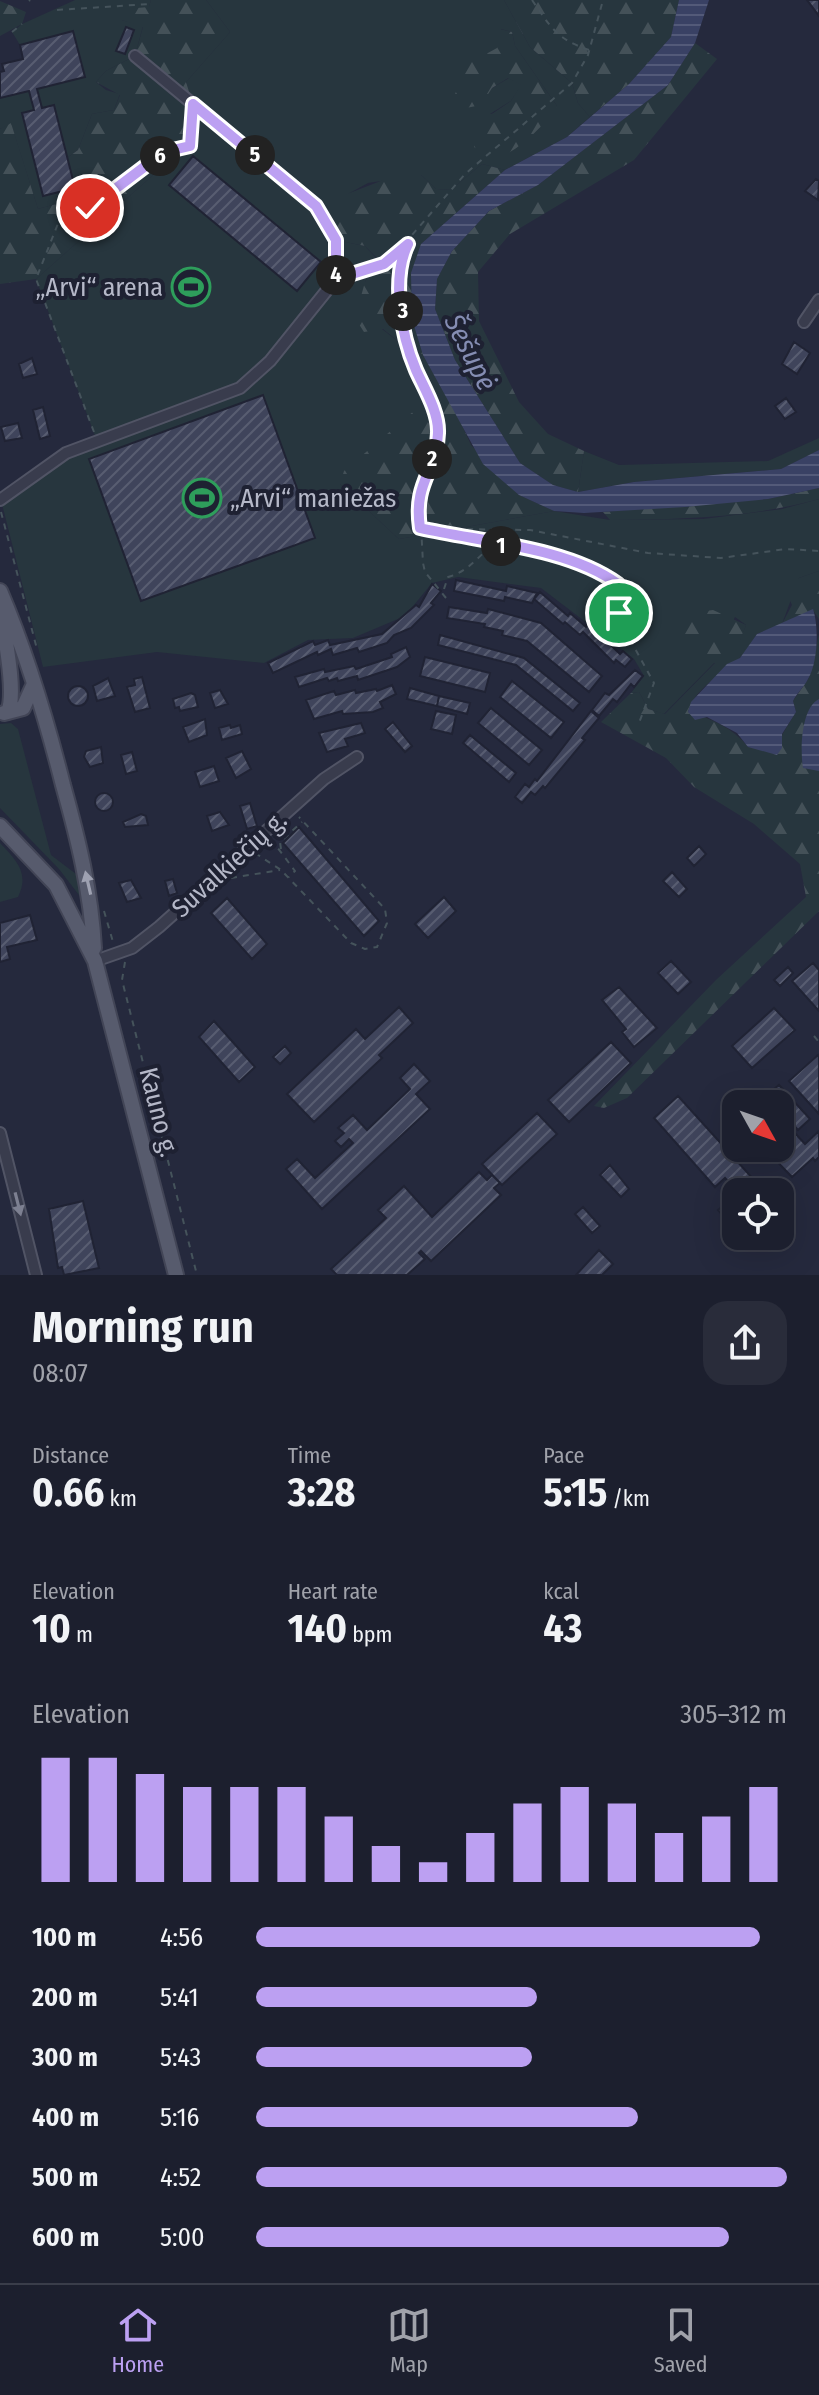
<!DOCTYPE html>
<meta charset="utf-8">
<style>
:root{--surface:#1c1f2e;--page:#292c3a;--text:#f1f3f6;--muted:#a0a2aa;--line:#3a3d4a;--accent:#bca0f2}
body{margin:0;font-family:"Fira Sans Condensed",sans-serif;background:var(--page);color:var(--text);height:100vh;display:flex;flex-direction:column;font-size:30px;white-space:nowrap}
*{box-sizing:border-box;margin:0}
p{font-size:26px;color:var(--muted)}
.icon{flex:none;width:44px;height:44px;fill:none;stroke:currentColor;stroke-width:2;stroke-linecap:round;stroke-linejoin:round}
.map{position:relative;height:1275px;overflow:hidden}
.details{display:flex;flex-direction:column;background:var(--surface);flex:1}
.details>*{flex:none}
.needle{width:52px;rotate:130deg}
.controls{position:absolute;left:722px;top:1090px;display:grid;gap:16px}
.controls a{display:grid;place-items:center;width:72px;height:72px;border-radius:16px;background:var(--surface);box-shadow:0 8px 32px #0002,0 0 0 2px var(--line);font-size:40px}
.pin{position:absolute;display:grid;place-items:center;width:68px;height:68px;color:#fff;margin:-34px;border:4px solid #fff;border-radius:50%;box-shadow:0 2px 8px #0007}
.km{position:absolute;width:40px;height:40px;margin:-20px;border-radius:50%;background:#222;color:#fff;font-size:22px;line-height:40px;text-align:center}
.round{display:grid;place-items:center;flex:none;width:84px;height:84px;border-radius:24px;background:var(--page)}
.headline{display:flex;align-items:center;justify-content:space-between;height:136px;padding:0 32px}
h1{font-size:44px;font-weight:700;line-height:60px}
.figures{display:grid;grid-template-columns:repeat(3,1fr);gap:12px;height:136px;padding:8px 32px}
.figures div{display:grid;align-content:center}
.figures b{font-size:40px;font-weight:700}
.figures small{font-size:22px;font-weight:400}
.figures p{font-size:22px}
.chart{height:224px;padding:16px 32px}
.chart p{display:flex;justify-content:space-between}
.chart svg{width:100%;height:144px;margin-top:8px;stroke:var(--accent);stroke-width:6}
ul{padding:0 32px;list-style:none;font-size:26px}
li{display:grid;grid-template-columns:128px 96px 1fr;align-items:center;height:60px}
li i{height:20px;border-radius:10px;background:var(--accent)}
.dock{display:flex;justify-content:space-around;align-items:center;height:112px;border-top:2px solid var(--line);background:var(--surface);font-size:22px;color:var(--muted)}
.dock a{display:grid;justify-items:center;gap:4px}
.dock .selected{color:var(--accent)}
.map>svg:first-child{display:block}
</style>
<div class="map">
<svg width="819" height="1275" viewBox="0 0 819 1275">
<defs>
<pattern id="forest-firs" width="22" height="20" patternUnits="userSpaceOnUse" patternTransform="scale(2)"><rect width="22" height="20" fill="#27363e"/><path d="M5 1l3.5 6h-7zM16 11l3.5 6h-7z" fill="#445158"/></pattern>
<pattern id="water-rules" width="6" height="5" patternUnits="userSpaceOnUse" patternTransform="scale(2)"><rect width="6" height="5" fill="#394164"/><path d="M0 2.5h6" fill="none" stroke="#535a79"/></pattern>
<pattern id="building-hatch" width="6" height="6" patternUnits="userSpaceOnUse" patternTransform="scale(2)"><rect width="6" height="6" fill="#3f445b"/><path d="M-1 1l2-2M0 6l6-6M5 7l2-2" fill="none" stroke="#585d71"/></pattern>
</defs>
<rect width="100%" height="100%" fill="#25293d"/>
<!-- green -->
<path fill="#27363e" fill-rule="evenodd" d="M75,0H151L149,7L122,20L143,26L135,56L106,71L96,82L106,90L120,94L114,110L92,114L78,150L67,158L54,105L42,108L37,89L84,77L73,32L20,45L12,32L22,24Z
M206,0H504L530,47L572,83L578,103L590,117L567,137L505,170L482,164L451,190L436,189L421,175L368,183L337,200L317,206L336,240L365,246L378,260L365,282L382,329L408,349L429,398L340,484L399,539L554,511L610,520L703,519L782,509L819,499V571L799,578L782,624L757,634L746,651L738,644L746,625L735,617L715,662L664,714L648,709L639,692L631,693L644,676L634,659L541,588L458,577L432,583L405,616L353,638L308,640L264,663L157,652L43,667L1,500L66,453L97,441L36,279L153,175L171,151L193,104L186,82L230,32ZM501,29L512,32L515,46L557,106L490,114L511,101L522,85L509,78L492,88Z
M29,91L34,110L22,113L43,196L85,187L75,199L38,209L11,124L0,129V98Z
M819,438V450L781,469L634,482L578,492L584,451L619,465L768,461Z
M11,723L18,729L51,855L76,874L82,899L59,869L0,808V724Z
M0,843C16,860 30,873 18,897L0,902Z"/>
<!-- forest -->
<path fill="url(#forest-firs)" d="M151,0H206L230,32L186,82L193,104L190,146L171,151L153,175L36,279L0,284V129L11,123L38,209L75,199L84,188H75L67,158L78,150L92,114L114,110L120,95L96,82L106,71L135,56L143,27L122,20L113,10L149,7Z
M504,0H679L671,37L629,84L590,117L578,103L572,83L530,47Z
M0,1L26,12L22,24L0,36Z
M500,29L512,32L515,46L557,106C549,121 510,161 492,157C486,155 479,150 474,147L477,124L511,101L521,85L508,78L492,88L481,105L461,109L454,97L466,65L497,48Z
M695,43L717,59L634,160L510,234L478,272L479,321L519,402L548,434L584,451L578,492L553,485L520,463L455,360L435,309L437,279L452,251L489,211L538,185L668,85Z
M482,164L505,170L421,244L453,406L471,445L519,495L554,511L399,539L340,484L344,471L429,398L408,349L383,329L364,332L355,318L365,282L378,259L365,246L336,240L316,206L399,174L421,175L436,189L451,190Z
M819,488V499C750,518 681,519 610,520L603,512L768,499Z
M819,571V619L813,610L782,624L792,605L787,593L799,578Z
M713,610L746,625L739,643L746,651C729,672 696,684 688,712C711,718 734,729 748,747L782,748V735L796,712L793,701L809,678L819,634V911L627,1098L604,1108L594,1106L716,980L806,897L800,864L754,824L694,787L666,758L601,722L631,693L639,692L648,709L665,714L715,663L702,660L681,639V627L692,613Z"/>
<!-- water -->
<path fill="url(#water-rules)" d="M679,0H709L695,43L668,85L538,185L489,211L452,251L437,279L435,309L455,360L520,463L553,485L578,492L634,482L781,469L819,450V488L768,499L685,507L584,513L554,511L519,495L483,464L423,355L412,319L411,273L421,244L505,170L567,137L629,84L671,37Z
M813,609C819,627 818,662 808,679C804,687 797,693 793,701L796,712L782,734V748L777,755L748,747L737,733L707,717L695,720L688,712L691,702L727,664L740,658L757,634Z
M819,699V771L803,768C800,750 801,708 819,699Z"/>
<!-- building -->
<path fill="url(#building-hatch)" stroke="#202334" stroke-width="2" d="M807,0H819V16Z
M126,27L134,30L125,54L116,51Z
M73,31L85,77L37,89L42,108L54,105L75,188L43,196L22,113L34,110L29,91L0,98V72L4,71L2,64L23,59L20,45Z
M193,156L321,262L297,291L169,185Z
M816,179L819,181L818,200L805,191Z
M794,342L810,353L797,374L782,364Z
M32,358L37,374L23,378L19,364Z
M263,395L315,538L141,601L89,459Z
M786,398L796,412L785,419L775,406Z
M43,407L50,436L40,439L33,410Z
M18,423L22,438L5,441L1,427Z
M456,580L506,591L507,586L537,593L532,603L505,597L504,601L454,591Z
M432,584L441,591L431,603L434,605L411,628L394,635L387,643L359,652L357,648L333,655L331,649L318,655L317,652L273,673L268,663L313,641L315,645L328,640L330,645L382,634L416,605L419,607Z
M540,592L568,616L570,613L586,627L589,624L620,654L623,651L632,659L625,667L616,660L614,663L583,632L580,635L565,622L563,624L534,599Z
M449,607L487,613L488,609L541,623L602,676L589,692L527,641L502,635L503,631L484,627L485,624L447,618Z
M440,635L524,658L580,703L573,711L516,665L438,645Z
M406,647L410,657L397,667L358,680L357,676L338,681L337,678L329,681L327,678L299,687L295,677L324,669L325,672L354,666L356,669L392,657L391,654Z
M425,657L490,673L485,692L420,676Z
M635,670L643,676L634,687L631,684L617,702L613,699L599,716L592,710L605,693L609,695Z
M142,677L150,708L135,712L127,687L135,685L134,679Z
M108,678L115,696L97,701L93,686Z
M512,681L564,722L551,738L500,697Z
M392,685L396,694L380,702L383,708L373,712L343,714L342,711L314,719L306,700L334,691L336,695L355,690L356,693L376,689L377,691Z
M68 696a10 10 0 1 1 20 0a10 10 0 1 1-20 0Z
M410,688L439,696L437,706L407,699Z
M220,690L228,704L215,708L210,693Z
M191,693L195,695L198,707L180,711L179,707L175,708L173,699Z
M439,696L470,703L467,714L437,706Z
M491,708L542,750L529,765L478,723Z
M436,711L456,715L452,734L431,729Z
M591,711L599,718L582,738L585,740L545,788L543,786L535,795L531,792L522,803L515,797L525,784L529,787L535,779L537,781Z
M205,719L207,735L189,742L183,727Z
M393,722L412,746L405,752L385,729Z
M361,723L365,733L345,739L348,746L327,752L319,733Z
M230,725L231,728L240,725L242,734L222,740L219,728Z
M470,735L516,773L509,782L463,743Z
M101,747L103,763L90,767L84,757L86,751Z
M242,751L251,769L236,778L226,758Z
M132,752L137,771L126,774L121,755Z
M214,766L219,781L200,787L195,772Z
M95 802a9 9 0 1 1 18 0a9 9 0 1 1-18 0Z
M250,803L257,826L247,829L240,806Z
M220,812L229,825L212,831L207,816Z
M141,814L146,816L148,825L125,827L123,822Z
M299,827L379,921L364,936L283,843Z
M699,846L706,854L694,866L687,858Z
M672,872L687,889L679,897L663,881Z
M173,879L177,893L169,896L165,881Z
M131,880L141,898L127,902L119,883Z
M444,897L456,911L428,938L415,924Z
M227,898L267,944L252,959L211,913Z
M30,915L37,940L7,947L10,959L0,962V923Z
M671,961L691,982L678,994L658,973Z
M813,963L819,970V1011L792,981Z
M788,967L793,973L780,986L774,980Z
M619,987L657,1028L634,1047L622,1032L626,1029L602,1000Z
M399,1007L413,1023L379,1055L382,1058L314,1122L287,1094L356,1029L365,1039Z
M774,1008L795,1030L752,1068L732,1046Z
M214,1021L255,1067L239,1082L199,1037Z
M611,1042L631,1063L569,1122L548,1100Z
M285,1046L291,1053L280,1064L273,1057Z
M818,1055L819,1057V1114L789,1081Z
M414,1064L430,1081L416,1094L430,1109L322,1209L286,1169L297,1159L315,1178L353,1143L349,1139L341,1147L335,1141L344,1133L338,1128L353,1115L367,1130L410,1089L400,1078Z
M779,1085L810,1119L798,1130L780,1110V1104H775L767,1095Z
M678,1096L765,1192H738L725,1178L715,1187L654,1118Z
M537,1113L557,1134L502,1185L482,1164Z
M780,1117L805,1144L819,1131V1157L815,1161L813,1158L792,1177L764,1148H780Z
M610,1165L629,1189L621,1197L600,1175Z
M479,1172L487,1180L492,1175L500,1183L494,1188L501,1195L431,1261L421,1251L419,1253L425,1259L407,1275H337L331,1269L386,1218L378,1210L404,1186L432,1217Z
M736,1195V1230L718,1210Z
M83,1201L99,1268L64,1275L62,1267L58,1268L49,1209Z
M583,1207L600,1226L592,1233L575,1214Z
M599,1250L613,1264L602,1275H576Z"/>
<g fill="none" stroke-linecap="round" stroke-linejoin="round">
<!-- minor casing -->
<g stroke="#515465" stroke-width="14">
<path id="minor" d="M804,322L819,300
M0,500L66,453L240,388L270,361L336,279V240L316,206L135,56
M95,961L132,948L159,927L324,779L357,757
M0,1133L36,1275"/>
</g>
<!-- major casing -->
<g stroke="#424556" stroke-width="18">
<path id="major" d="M0,591C27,654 46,718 63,785C78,839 91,891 94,948
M0,603C3,629 17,692 8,712
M4,713L23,708L34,684
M0,826L56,885L95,961L176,1275"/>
</g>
<!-- path -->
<path stroke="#45535b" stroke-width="2" stroke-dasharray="6 6" stroke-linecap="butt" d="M532,0C550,26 556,39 589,50
M29,1L30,0
M57,10L150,4
M12,32L22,24
M345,276L384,264L406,246
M94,432L36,279L63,211L90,208L164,152L190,146L192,117
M1,512L37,649
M420,521L458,529L530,530L648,553L721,558L786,549L819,551
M421,528C482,542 567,547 618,584L619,613L627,634L654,683L639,723
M444,589L448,577C476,570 488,540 515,529
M446,598L425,572L423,563L419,489L430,466L439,432L408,349L398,278L400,260L412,235L465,174L572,83L588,55L603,0
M271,839L295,871L289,877
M281,849L280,842L302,822
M255,853L281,870L351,943L365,949L377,947L387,923L385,909L299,817
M231,878L280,870
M104,911L113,942
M125,962L122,980L197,1275
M814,1036L819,1042"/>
<!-- minor -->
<use href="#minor" stroke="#393c4d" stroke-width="10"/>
<!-- major -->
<use href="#major" stroke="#575b6d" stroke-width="14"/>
</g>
<!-- one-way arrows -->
<defs><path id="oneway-solid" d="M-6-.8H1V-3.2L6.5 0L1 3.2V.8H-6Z" transform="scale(2)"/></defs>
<use fill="#9ea1b1" href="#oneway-solid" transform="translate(88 883) rotate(-103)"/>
<use fill="#7d8091" href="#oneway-solid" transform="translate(18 1204) rotate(76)"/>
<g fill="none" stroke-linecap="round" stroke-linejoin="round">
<!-- route casing -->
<g stroke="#fff" stroke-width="16">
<path id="route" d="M90,208L164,152L190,146L193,104L316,206L336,240V279L384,264L408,244C391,278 401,335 416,370C424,388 439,412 438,433C437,472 413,481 420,528C481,542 567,547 618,584L619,613"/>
</g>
<!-- route -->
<use href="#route" stroke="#bca0f2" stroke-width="10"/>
</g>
<!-- icons -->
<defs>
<g id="stadium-ring" transform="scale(2)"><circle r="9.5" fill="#1e2132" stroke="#2e9e5b" stroke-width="1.5"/><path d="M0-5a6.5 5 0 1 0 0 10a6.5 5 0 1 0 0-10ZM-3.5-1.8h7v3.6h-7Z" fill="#2e9e5b"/></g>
</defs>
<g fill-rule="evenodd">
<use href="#stadium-ring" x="191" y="287"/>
<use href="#stadium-ring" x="202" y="498"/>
</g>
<g text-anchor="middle" stroke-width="8" stroke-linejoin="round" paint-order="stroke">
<!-- poi labels -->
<g font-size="26" fill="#b5b8c8" stroke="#1e2132" text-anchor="end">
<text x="163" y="296">„Arvi“ arena</text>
<text x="230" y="507" text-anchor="start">„Arvi“ maniežas</text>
</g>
<!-- street labels -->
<g font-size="26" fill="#b5b8c8" stroke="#1e2132">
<text transform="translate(229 864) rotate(-42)" y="9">Suvalkiečių g.</text>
<text transform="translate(159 1112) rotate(76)" y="9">Kauno g.</text>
</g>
<!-- water labels -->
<g font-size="28" font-style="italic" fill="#858db3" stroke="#1e2132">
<text transform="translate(471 352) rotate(63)" y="10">Šešupė</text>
</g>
</g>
</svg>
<div class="controls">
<a><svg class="needle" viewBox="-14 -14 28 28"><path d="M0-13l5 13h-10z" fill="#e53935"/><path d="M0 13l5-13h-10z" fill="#a0a2aa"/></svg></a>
<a><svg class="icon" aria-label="locate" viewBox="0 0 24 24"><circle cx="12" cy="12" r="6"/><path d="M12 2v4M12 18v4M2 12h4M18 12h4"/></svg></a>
</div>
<div class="pin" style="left:619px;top:613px;background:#1e9e55"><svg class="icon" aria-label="arrive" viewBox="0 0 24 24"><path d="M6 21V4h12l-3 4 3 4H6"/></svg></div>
<div class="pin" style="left:90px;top:208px;background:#d93025"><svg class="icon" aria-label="check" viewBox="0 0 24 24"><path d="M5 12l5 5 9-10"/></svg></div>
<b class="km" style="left:501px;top:546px">1</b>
<b class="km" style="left:432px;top:459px">2</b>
<b class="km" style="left:403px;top:311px">3</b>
<b class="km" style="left:336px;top:275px">4</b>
<b class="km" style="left:255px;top:155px">5</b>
<b class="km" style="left:160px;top:156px">6</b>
</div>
<section class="details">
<div class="headline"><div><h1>Morning run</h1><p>08:07</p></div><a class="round"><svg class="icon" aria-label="share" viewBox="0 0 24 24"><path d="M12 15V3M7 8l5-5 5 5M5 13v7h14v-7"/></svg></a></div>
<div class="figures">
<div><p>Distance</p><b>0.66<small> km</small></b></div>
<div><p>Time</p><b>3:28</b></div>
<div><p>Pace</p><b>5:15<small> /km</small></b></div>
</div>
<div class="figures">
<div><p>Elevation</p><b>10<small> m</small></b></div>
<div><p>Heart rate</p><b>140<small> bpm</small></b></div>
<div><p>kcal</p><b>43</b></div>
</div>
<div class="chart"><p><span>Elevation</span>305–312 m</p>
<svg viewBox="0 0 160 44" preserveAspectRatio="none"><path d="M5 44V6M15 44V6M25 44V11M35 44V15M45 44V15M55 44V15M65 44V24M75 44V33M85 44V38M95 44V29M105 44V20M115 44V15M125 44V20M135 44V29M145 44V24M155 44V15"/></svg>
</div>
<ul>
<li><b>100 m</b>4:56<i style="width:95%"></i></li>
<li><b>200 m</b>5:41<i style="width:53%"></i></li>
<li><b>300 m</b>5:43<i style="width:52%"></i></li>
<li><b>400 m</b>5:16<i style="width:72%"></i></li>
<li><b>500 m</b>4:52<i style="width:100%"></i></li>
<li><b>600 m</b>5:00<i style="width:89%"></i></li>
</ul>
</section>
<nav class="dock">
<a class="selected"><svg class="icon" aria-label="home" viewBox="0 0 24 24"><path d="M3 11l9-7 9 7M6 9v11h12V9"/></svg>Home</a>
<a><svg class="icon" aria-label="map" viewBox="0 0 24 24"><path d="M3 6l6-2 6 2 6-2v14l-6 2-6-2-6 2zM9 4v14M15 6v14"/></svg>Map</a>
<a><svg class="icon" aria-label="saved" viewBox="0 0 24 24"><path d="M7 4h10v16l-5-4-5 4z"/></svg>Saved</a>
</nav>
